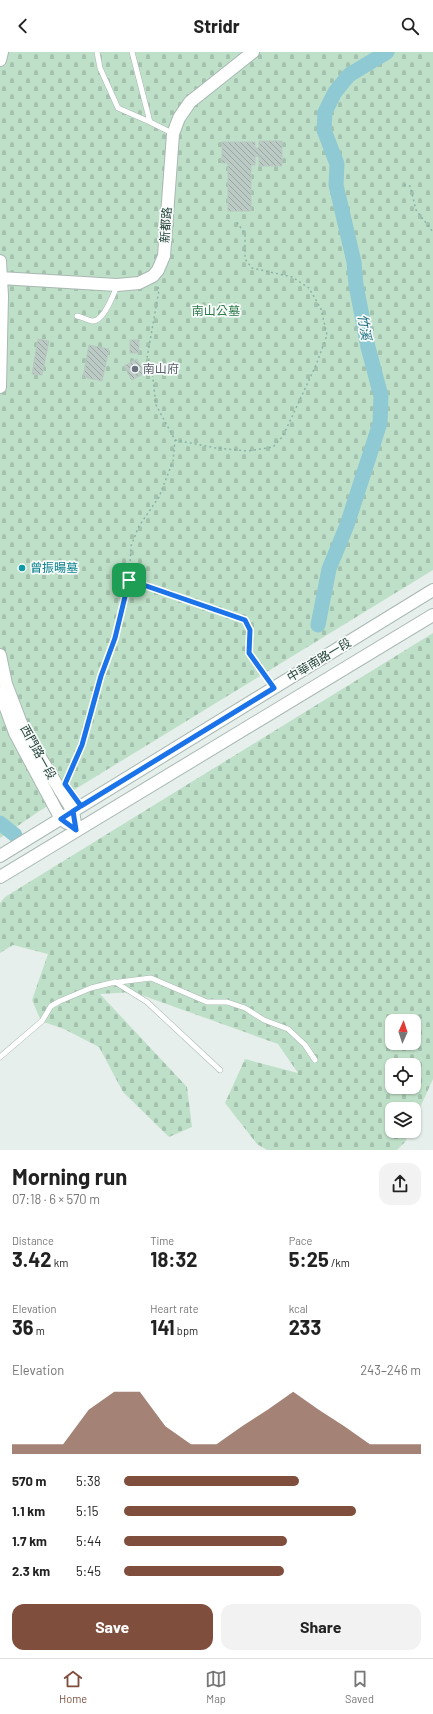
<!DOCTYPE html>
<meta charset="utf-8">
<style>
:root{--surface:#fff;--page:#f2f2f2;--text:#222;--muted:#767676;--line:#e0e0e0;--accent:#804e3d}
body{margin:0;font-family:Barlow,"Noto Sans TC",sans-serif;background:var(--page);color:var(--text);height:100vh;display:flex;flex-direction:column;font-size:15px;white-space:nowrap}
*{box-sizing:border-box;margin:0}
p{font-size:13px;color:var(--muted)}
.icon{flex:none;width:22px;height:22px;fill:none;stroke:currentColor;stroke-width:2;stroke-linecap:round;stroke-linejoin:round}
.map{position:relative;height:1098px;overflow:hidden}
.drawer{display:flex;flex-direction:column;background:var(--surface);flex:1}
.drawer>*{flex:none}
.needle{width:26px;rotate:3deg}
.buttons{position:absolute;left:385px;top:962px;display:grid;gap:8px}
.buttons a{display:grid;place-items:center;width:36px;height:36px;border-radius:8px;background:var(--surface);box-shadow:0 1px 3px #0004;font-size:20px}
.pin{position:absolute;display:grid;place-items:center;width:34px;height:34px;color:#fff;margin:-17px;border-radius:8px;box-shadow:0 2px 6px #0006}
.round{display:grid;place-items:center;flex:none;width:42px;height:42px;border-radius:12px;background:var(--page)}
.summary{display:flex;align-items:center;justify-content:space-between;height:68px;padding:0 12px}
h1{font-size:22px;font-weight:700;line-height:30px}
.figures{display:grid;grid-template-columns:repeat(3,1fr);gap:6px;height:68px;padding:4px 12px}
.figures div{display:grid;align-content:center}
.figures b{font-size:20px;font-weight:700}
.figures small{font-size:11px;font-weight:400}
.figures p{font-size:11px}
.chart{height:112px;padding:8px 12px}
.chart p{display:flex;justify-content:space-between}
.chart svg{width:100%;height:72px;margin-top:4px;fill:var(--accent);opacity:.7}
.primary-button{display:flex;gap:8px;margin-top:auto;padding:8px 12px}
.primary-button a{flex:1;height:46px;border-radius:12px;background:var(--accent);color:#fff;font-size:16px;font-weight:700;line-height:46px;text-align:center}
.primary-button a+a{background:var(--page);color:var(--text)}
ul{padding:0 12px;list-style:none;font-size:13px}
li{display:grid;grid-template-columns:64px 48px 1fr;align-items:center;height:30px}
li i{height:10px;border-radius:5px;background:var(--accent)}
header{display:flex;justify-content:space-between;align-items:center;height:52px;padding:0 12px;background:var(--surface);font-size:18px;font-weight:700}
.menu{display:flex;justify-content:space-around;align-items:center;height:56px;border-top:1px solid var(--line);background:var(--surface);font-size:11px;color:var(--muted)}
.menu a{display:grid;justify-items:center;gap:2px}
.menu .on{color:var(--accent)}
.map>svg:first-child{display:block}
</style>
<header><svg class="icon" aria-label="back" viewBox="0 0 24 24"><path d="M15 5l-7 7 7 7"/></svg>Stridr<svg class="icon" aria-label="search" viewBox="0 0 24 24"><circle cx="10" cy="10" r="6"/><path d="M15 15l6 6"/></svg></header>
<div class="map">
<svg width="433" height="1098" viewBox="0 0 433 1098">
<defs>
<pattern id="cemetery-stones" width="16" height="16" patternUnits="userSpaceOnUse"><rect width="16" height="16" fill="#bfe0c8"/><path d="M2 7V4a2 2 0 0 1 4 0v3zM10 15v-3a2 2 0 0 1 4 0v3z" fill="#a4c1ad"/></pattern>
<pattern id="building-back-hatch" width="6" height="6" patternUnits="userSpaceOnUse"><rect width="6" height="6" fill="#bbcac4"/><path d="M-1 5l2 2M0 0l6 6M5-1l2 2" fill="none" stroke="#98a6a0"/></pattern>
</defs>
<rect width="100%" height="100%" fill="#e6efeb"/>
<!-- cemetery -->
<path fill="url(#cemetery-stones)" fill-rule="evenodd" d="M0,0H433V518L38,760L0,786Z
M433,581V1027L414,1069V1057H392V1079H410L405,1090L397,1098H267L257,1092L225,1051L245,1007L298,1021L278,992L133,940L100,942L187,1035L192,1075L169,1085L123,1040L99,995L64,977L41,969L32,948L48,902L13,893L0,901V851L5,845ZM392,969H414V991H392ZM392,1013H414V1035H392Z"/>
<g fill="none" stroke-linecap="round" stroke-linejoin="round">
<!-- river -->
<path stroke="#8ec9d4" stroke-width="15" d="M318,573L329,517L347,473L380,371L381,344L368,295L356,233L354,210L336,133L337,112L324,78L325,60L335,40L349,23L387,0
M0,771L15,783"/>
</g>
<!-- building -->
<path fill="url(#building-back-hatch)" stroke="#b8c9c2" d="M259,89H282V114H259V105L255,104V113H251V159H228V111H222V90H255V96H259Z
M38,287L49,289L42,323L32,322Z
M130,288H139V301H130Z
M89,293L109,297L102,329L83,325Z
M137,307L145,321L132,328L124,314Z"/>
<g fill="none" stroke-linecap="round" stroke-linejoin="round">
<!-- service casing -->
<g stroke="#a8b8b2" stroke-width="6">
<path id="service" d="M97,0L100,16L118,56L150,70
M132,0L150,70L172,81
M77,264C82,265 87,268 92,269C104,270 113,243 117,234
M115,930L147,950L220,1018
M0,1005L42,969L51,954L60,949L91,936L111,931L151,926L207,950H227L245,956L264,968L288,977L305,993L315,1008"/>
</g>
<!-- tertiary casing -->
<g stroke="#a8b8b2" stroke-width="14">
<path id="tertiary" d="M0,8L2,0
M0,209L2,244L0,335
M0,226L117,233L139,231L153,224L158,218L164,204L173,82L179,66L190,50L253,0
M0,603L6,632L24,679L73,759L76,778
M0,640L15,681L61,767L67,771
M0,804L433,538
M0,825L433,563"/>
</g>
<!-- path -->
<path stroke="#86b3a5" stroke-width="1.5" stroke-dasharray="2 3" stroke-linecap="butt" d="M404,133L410,134L416,158L433,180
M175,388L216,396L248,399L273,395L283,384L316,313L327,283L321,257L309,236L292,225L252,216L245,207V182L236,169
M129,528L245,568L250,578L249,601L268,628
M66,729L82,693L101,624L115,586L129,528L131,494L139,474L159,445L173,409L175,388L156,353L152,318L147,306L159,238L157,233"/>
<!-- service -->
<use href="#service" stroke="#fff" stroke-width="5"/>
<!-- tertiary -->
<use href="#tertiary" stroke="#fff" stroke-width="12"/>
</g>
<g fill="none" stroke-linecap="round" stroke-linejoin="round">
<!-- route casing -->
<g stroke="#fff" stroke-width="8">
<path id="route" d="M129,528L115,586L101,624L82,693L65,732L81,754L73,759L76,778L61,767L81,754L274,636L249,601L250,578L245,568L129,528"/>
</g>
<!-- route -->
<use href="#route" stroke="#1a73e8" stroke-width="5"/>
</g>
<!-- markers -->
<circle fill="#6b7280" stroke="#f7fbf9" stroke-width="1.5" cx="135" cy="317" r="4"/>
<circle fill="#0f9aa8" stroke="#f7fbf9" stroke-width="1.5" cx="22" cy="516" r="4"/>
<g text-anchor="middle" stroke-width="3.5" stroke-linejoin="round" paint-order="stroke">
<!-- street labels -->
<g font-size="12" fill="#24423a" stroke="#f7fbf9">
<text transform="translate(166 173) rotate(-86)" y="4">新都路</text>
<text transform="translate(319 608) rotate(-31)" y="4">中華南路一段</text>
<text transform="translate(38 700) rotate(61)" y="4">西門路一段</text>
</g>
<!-- park labels -->
<g font-size="12" fill="#2d7a4b" stroke="#f7fbf9">
<text x="216" y="263">南山公墓</text>
</g>
<!-- worship labels -->
<g font-size="12" fill="#5b616d" stroke="#f7fbf9" text-anchor="start">
<text x="143" y="321">南山府</text>
</g>
<!-- culture labels -->
<g font-size="12" fill="#0d838f" stroke="#f7fbf9" text-anchor="start">
<text x="30" y="520">曾振暘墓</text>
</g>
<!-- water labels -->
<g font-size="13" font-style="italic" fill="#1c6f80" stroke="#f7fbf9">
<text transform="translate(365 275) rotate(81)" y="5">竹溪</text>
</g>
</g>
</svg>
<div class="buttons">
<a><svg class="needle" viewBox="-14 -14 28 28"><path d="M0-13l5 13h-10z" fill="#e53935"/><path d="M0 13l5-13h-10z" fill="#767676"/></svg></a>
<a><svg class="icon" aria-label="locate" viewBox="0 0 24 24"><circle cx="12" cy="12" r="6"/><path d="M12 2v4M12 18v4M2 12h4M18 12h4"/></svg></a>
<a><svg class="icon" aria-label="layers" viewBox="0 0 24 24"><path d="M12 4l9 5-9 5-9-5zM3 14l9 5 9-5"/></svg></a>
</div>
<div class="pin" style="left:129px;top:528px;background:#1e9e55"><svg class="icon" aria-label="arrive" viewBox="0 0 24 24"><path d="M6 21V4h12l-3 4 3 4H6"/></svg></div>
</div>
<section class="drawer">
<div class="summary"><div><h1>Morning run</h1><p>07:18 · 6 × 570 m</p></div><a class="round"><svg class="icon" aria-label="share" viewBox="0 0 24 24"><path d="M12 15V3M7 8l5-5 5 5M5 13v7h14v-7"/></svg></a></div>
<div class="figures">
<div><p>Distance</p><b>3.42<small> km</small></b></div>
<div><p>Time</p><b>18:32</b></div>
<div><p>Pace</p><b>5:25<small> /km</small></b></div>
</div>
<div class="figures">
<div><p>Elevation</p><b>36<small> m</small></b></div>
<div><p>Heart rate</p><b>141<small> bpm</small></b></div>
<div><p>kcal</p><b>233</b></div>
</div>
<div class="chart"><p><span>Elevation</span>243–246 m</p>
<svg viewBox="0 0 160 44" preserveAspectRatio="none"><path d="M0 44V38L10 38L20 38L30 17L40 6L50 6L60 27L70 38L80 38L90 27L100 17L110 6L120 17L130 27L140 38L150 38L160 38V44z"/></svg>
</div>
<ul>
<li><b>570 m</b>5:38<i style="width:59%"></i></li>
<li><b>1.1 km</b>5:15<i style="width:78%"></i></li>
<li><b>1.7 km</b>5:44<i style="width:55%"></i></li>
<li><b>2.3 km</b>5:45<i style="width:54%"></i></li>
</ul>
<div class="primary-button"><a>Save</a><a>Share</a></div>
</section>
<nav class="menu">
<a class="on"><svg class="icon" aria-label="home" viewBox="0 0 24 24"><path d="M3 11l9-7 9 7M6 9v11h12V9"/></svg>Home</a>
<a><svg class="icon" aria-label="map" viewBox="0 0 24 24"><path d="M3 6l6-2 6 2 6-2v14l-6 2-6-2-6 2zM9 4v14M15 6v14"/></svg>Map</a>
<a><svg class="icon" aria-label="saved" viewBox="0 0 24 24"><path d="M7 4h10v16l-5-4-5 4z"/></svg>Saved</a>
</nav>
